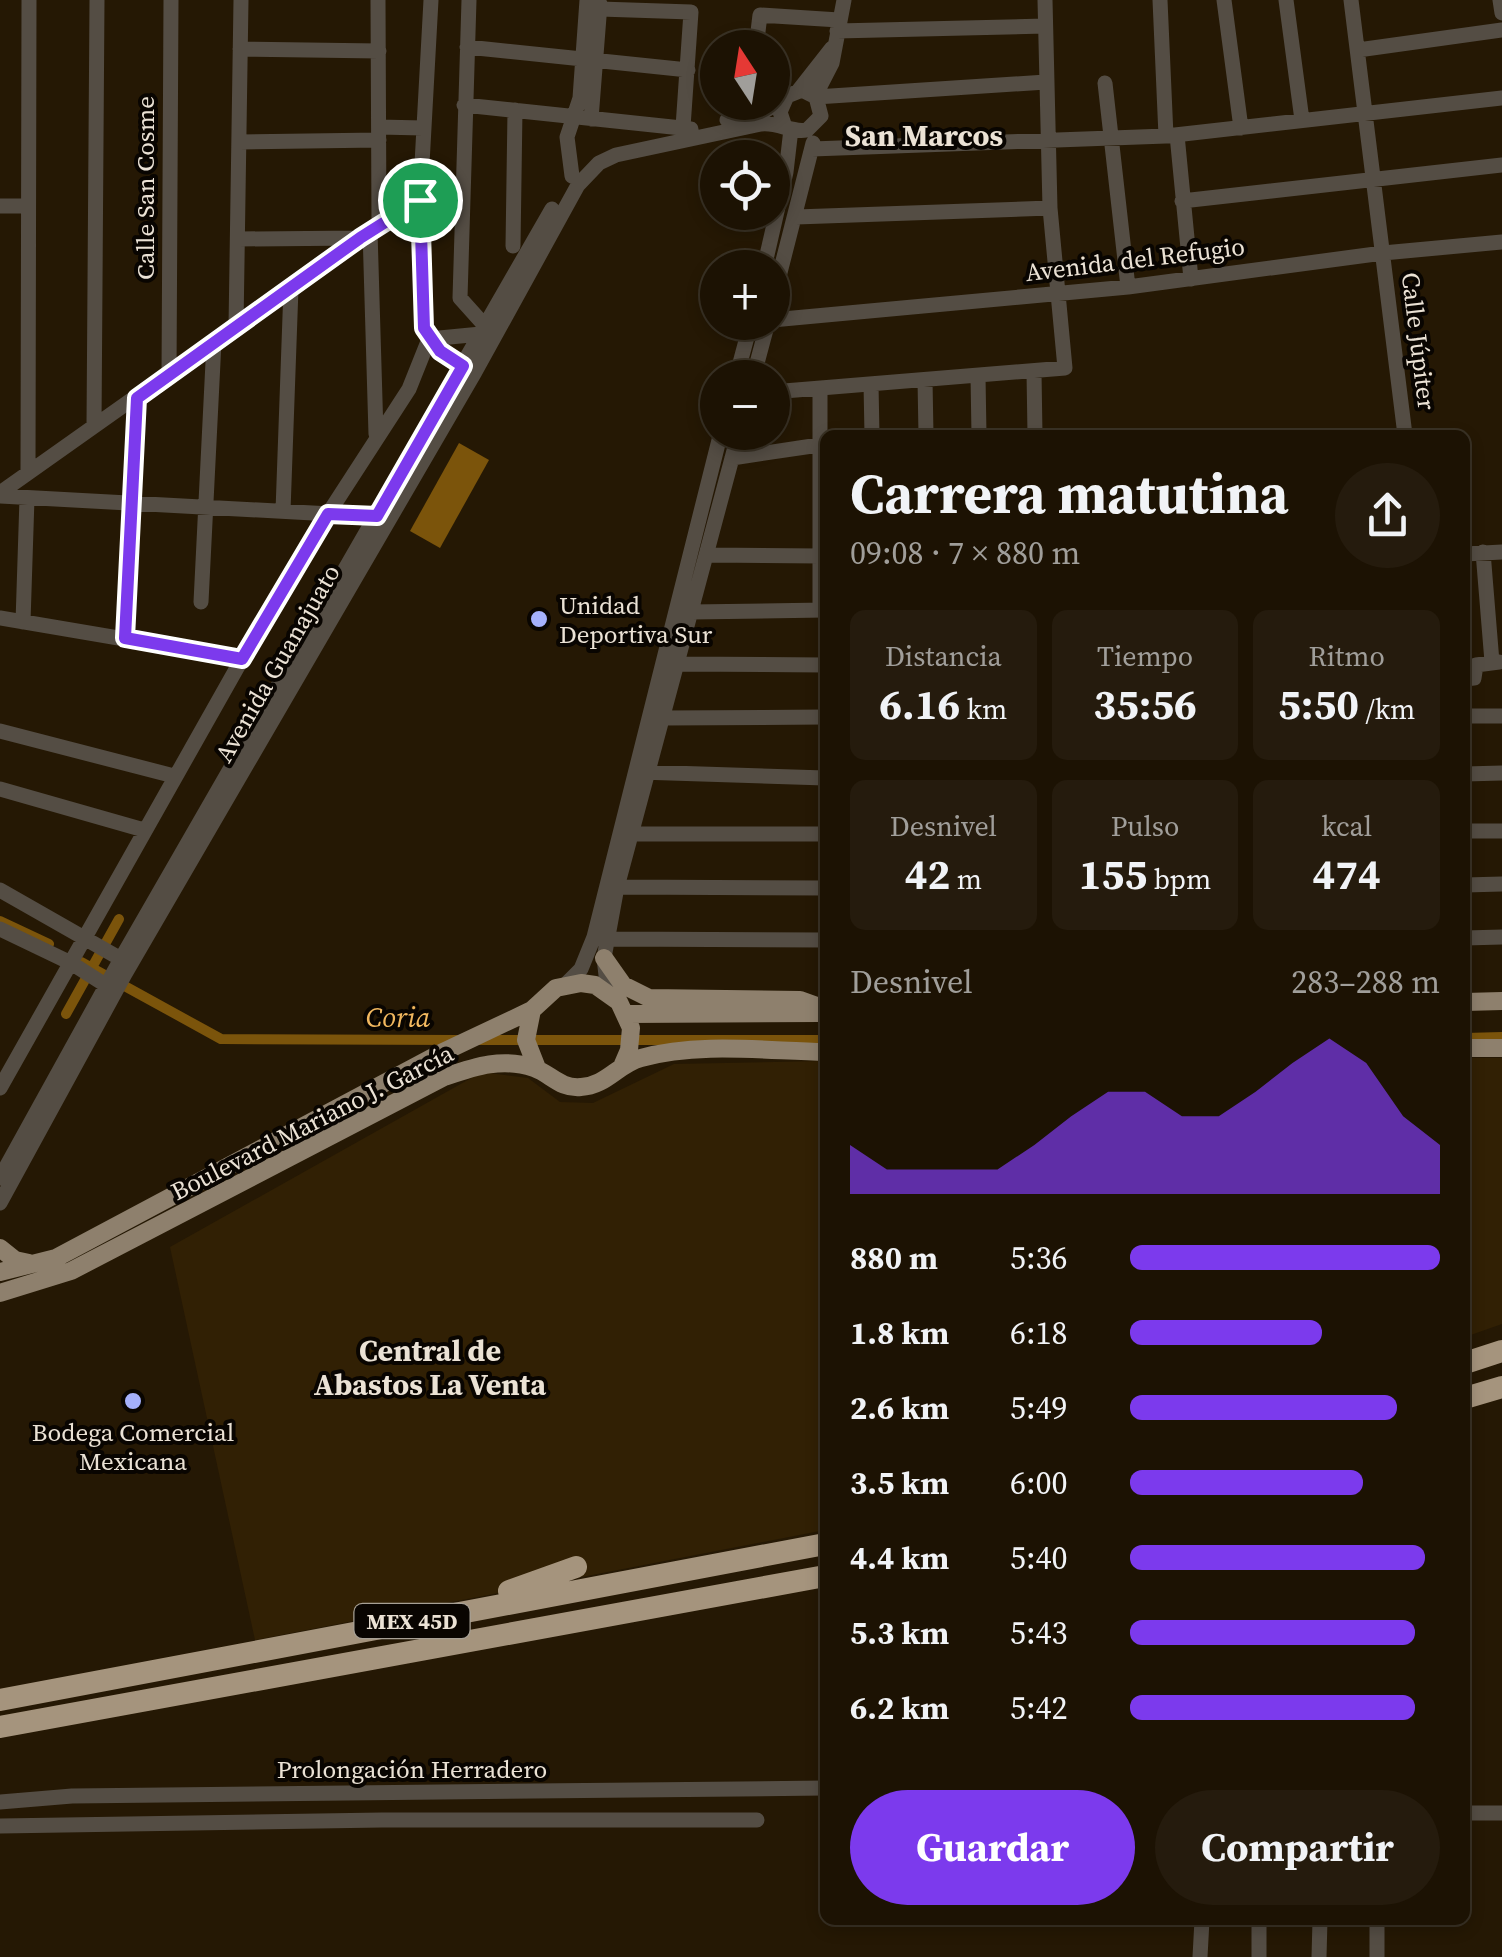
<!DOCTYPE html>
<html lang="es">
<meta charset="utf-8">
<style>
:root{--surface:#1c1203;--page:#251b0d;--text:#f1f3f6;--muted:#a09e9a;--line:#3a3225;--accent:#7c3aed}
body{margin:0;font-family:"Source Serif 4",serif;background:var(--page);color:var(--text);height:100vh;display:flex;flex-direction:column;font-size:38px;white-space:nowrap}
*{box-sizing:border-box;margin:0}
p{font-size:32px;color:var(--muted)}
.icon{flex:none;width:55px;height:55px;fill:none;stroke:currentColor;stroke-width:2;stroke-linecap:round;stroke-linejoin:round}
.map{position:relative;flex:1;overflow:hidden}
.details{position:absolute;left:820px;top:430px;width:650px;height:1495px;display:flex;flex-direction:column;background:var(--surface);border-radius:15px;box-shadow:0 5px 15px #0003,0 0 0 2px var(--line)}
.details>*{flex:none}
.needle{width:65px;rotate:348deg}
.buttons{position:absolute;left:700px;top:30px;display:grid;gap:20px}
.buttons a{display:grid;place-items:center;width:90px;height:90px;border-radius:50%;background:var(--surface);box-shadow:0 5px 15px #0003,0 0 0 2px var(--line);font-size:50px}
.pin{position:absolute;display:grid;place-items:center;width:85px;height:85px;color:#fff;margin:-42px;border:5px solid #fff;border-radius:50%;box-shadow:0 2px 10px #0007}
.round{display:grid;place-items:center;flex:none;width:105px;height:105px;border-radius:52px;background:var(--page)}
.overview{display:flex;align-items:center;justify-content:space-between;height:170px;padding:0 30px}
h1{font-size:55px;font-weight:700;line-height:75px}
.metrics{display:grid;grid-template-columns:repeat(3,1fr);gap:15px;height:170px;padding:10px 30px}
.metrics div{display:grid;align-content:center;border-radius:15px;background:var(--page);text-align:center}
.metrics b{font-size:42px;font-weight:700}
.metrics small{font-size:28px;font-weight:400}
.metrics p{font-size:28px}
.chart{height:280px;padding:20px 30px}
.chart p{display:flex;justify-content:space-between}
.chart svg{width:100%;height:180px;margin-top:10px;fill:var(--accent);opacity:.7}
.action{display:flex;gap:20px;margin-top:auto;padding:20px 30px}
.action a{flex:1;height:115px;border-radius:60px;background:var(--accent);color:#fff;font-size:40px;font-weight:700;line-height:115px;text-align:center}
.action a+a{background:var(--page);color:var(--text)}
ul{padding:0 30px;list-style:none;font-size:32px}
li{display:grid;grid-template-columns:160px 120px 1fr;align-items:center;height:75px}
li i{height:25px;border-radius:12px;background:var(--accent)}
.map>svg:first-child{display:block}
</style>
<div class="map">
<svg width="1502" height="1957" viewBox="0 0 1502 1957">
<rect width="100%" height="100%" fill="#251804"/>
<!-- built -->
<path fill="#312004" d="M1465,1058H1502V1324L1465,1337Z
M825,1061V1530L255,1640L170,1247L482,1072L528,1078L560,1102L593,1103L674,1064Z"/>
<!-- water -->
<path fill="#7b540b" d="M459,443L489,460L440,548L410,531Z"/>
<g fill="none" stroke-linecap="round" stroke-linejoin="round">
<!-- canal -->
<path stroke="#7b540b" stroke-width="10" d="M0,921L49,944
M81,962L221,1039L459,1040
M66,1014L119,919
M1465,1038L1502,1037
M476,1040H825"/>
<!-- minor -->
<path stroke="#544d44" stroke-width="15" d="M378,0L379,225
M431,0L420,200L423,317L429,339L463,366
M469,0L460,298L486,327
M1160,0L1166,136
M1224,0L1241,128
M1286,0L1302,120
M1351,0L1405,435
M1500,0L1502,13
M600,9L691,12L683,127
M837,31L1045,26
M467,47L688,70
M756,48L760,15L839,20
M240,49L379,51
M1358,50L1502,30
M1105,83L1128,287
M799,90L832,48
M815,96L832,63L844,0
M816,97L1046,82
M464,105L691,129
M591,119L600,4
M727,120L765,111L784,99
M379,127L423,128
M1177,135L1191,279
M240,142L379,140
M812,149L1166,136L1502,98
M572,176L567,137L580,98L587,0
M1182,201L1502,165
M0,206H27
M796,217L1050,208
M370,231L376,434
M239,239L360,238
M513,246L515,110
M764,268L786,172L791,129
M772,304L813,143
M772,320L1128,287L1383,253L1502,242
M236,327L241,0
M429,339L481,334
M1034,372L1035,435
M169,376L171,0
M978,376L979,435
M736,378L751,322
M753,378L768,322
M925,380L926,435
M871,384L872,435
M820,389V609
M772,392L1065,368L1050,208L1045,0
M94,426L97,0
M732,458L819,445
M28,473L29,0
M0,493L360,238L420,200
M0,496L385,517
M283,511L291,288
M1483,552L1492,662
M1465,554L1502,552
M708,555L820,556
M201,602L214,342
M691,612L825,610
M0,618L242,659
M23,622L27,498
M125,638L137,398
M675,664L825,665
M1465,679L1474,678L1476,665L1499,662
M1465,716H1502
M663,718L825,717
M0,731L174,776
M639,772L825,778
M1465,774L1502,773
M0,789L144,830
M1465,831H1502
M631,834H825
M1465,885L1502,884
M617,887L825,888
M0,890L121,959
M0,929L71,963L107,986
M1465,938L1502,937
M606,939L825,940
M566,984L581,969L594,937L721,432
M608,992L604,958L617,887L739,432
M0,1088L242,659L328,514L409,389L429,339
M0,1178L121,959L552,209
M0,1203L125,974L475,372L578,185L599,163L616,155L761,124C779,122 791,133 807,130L821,116L816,97L802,90L787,96L780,112L784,124
M0,1802L72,1796L825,1788
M1465,1813H1502
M0,1826L382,1820H757
M1200,1957L1202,1920
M1259,1957V1920
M1319,1957L1320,1920
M1377,1957V1920"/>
<!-- major -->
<path stroke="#8e806d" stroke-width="18" d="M604,958L623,985L649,998L800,1000L825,1009
M1465,1002L1502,1001
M532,1010L526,1040L537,1068
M627,1014L820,1013
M1465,1048H1502
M0,1248L15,1260L29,1263
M0,1272L56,1258L439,1054L532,1010L556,988L581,983L595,985L619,1002L631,1028L629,1050L623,1064
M0,1293L71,1271L444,1077C474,1067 502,1057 534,1068C551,1074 560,1089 581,1087C606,1086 618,1064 641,1058C699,1042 766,1051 825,1052"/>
<!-- highway -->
<path stroke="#a5947d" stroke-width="22" d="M1465,1363L1502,1351
M1465,1398L1502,1387
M509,1591L576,1567
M0,1700L825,1544
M0,1727L825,1576"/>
</g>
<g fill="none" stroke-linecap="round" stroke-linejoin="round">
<!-- route casing -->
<g stroke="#fff" stroke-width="20">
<path id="route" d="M420,200L424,328L440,351L463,366L377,516L328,514L242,659L125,638L137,398L360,238Z"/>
</g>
<!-- route -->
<use href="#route" stroke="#7c3aed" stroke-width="12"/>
</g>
<!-- markers -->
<g fill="#a5b1fc" stroke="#090501" stroke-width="4">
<circle cx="539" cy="619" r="10"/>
<circle cx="133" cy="1401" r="10"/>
</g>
<g text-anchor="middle" stroke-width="8" stroke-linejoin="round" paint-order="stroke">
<!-- shield labels -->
<rect fill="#090501" stroke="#a7a095" stroke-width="2.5" x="354.5" y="1604" width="115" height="34" rx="8"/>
<g font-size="22" font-weight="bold" fill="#ebe2d5">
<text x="412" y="1629">MEX 45D</text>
</g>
<!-- street labels -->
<g font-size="25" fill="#ebe2d5" stroke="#090501">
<text transform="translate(145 188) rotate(-90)" y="9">Calle San Cosme</text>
<text transform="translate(1135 259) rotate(-7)" y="9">Avenida del Refugio</text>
<text transform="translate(1419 341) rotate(83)" y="9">Calle Júpiter</text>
<text transform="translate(277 663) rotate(-60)" y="9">Avenida Guanajuato</text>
<text transform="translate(312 1122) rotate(-27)" y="9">Boulevard Mariano J. García</text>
<text x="412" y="1778">Prolongación Herradero</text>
</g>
<!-- poi labels -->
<g font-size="25" fill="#ebe2d5" stroke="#090501" text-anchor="start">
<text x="559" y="614">Unidad<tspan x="559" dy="29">Deportiva Sur</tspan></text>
<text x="133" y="1441" text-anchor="middle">Bodega Comercial<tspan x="133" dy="29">Mexicana</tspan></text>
</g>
<!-- water labels -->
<g font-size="28" font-style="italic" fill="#f2b85f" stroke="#090501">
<text x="398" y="1027">Coria</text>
</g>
<!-- quarter labels -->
<g font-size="30" font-weight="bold" fill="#ebe2d5" stroke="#090501">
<text x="924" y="146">San Marcos</text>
<text x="430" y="1361">Central de<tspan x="430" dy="34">Abastos La Venta</tspan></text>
</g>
</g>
</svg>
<div class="buttons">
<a><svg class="needle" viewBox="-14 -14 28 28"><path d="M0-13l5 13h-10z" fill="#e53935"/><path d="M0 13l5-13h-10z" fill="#a09e9a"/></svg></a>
<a><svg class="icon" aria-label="locate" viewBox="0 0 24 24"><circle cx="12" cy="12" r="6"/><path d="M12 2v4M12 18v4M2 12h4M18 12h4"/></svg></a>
<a>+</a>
<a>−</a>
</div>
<div class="pin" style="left:420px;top:200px;background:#1e9e55"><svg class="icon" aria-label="arrive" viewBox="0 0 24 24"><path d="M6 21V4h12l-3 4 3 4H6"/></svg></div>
<section class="details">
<div class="overview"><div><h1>Carrera matutina</h1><p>09:08 · 7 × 880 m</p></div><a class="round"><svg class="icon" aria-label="share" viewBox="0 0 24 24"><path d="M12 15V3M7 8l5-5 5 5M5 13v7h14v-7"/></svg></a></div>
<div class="metrics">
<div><p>Distancia</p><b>6.16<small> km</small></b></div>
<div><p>Tiempo</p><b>35:56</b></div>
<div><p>Ritmo</p><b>5:50<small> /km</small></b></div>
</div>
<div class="metrics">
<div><p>Desnivel</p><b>42<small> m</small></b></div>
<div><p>Pulso</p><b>155<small> bpm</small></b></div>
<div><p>kcal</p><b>474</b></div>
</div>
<div class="chart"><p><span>Desnivel</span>283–288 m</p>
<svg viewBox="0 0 160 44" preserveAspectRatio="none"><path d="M0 44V32L10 38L20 38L30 38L40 38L50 32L60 25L70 19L80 19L90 25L100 25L110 19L120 12L130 6L140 12L150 25L160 32V44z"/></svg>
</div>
<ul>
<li><b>880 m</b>5:36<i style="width:100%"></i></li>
<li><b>1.8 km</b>6:18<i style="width:62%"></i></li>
<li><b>2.6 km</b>5:49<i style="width:86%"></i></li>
<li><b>3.5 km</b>6:00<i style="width:75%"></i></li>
<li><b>4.4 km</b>5:40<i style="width:95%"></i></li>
<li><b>5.3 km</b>5:43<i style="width:92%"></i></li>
<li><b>6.2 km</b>5:42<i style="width:92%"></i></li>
</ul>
<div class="action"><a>Guardar</a><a>Compartir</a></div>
</section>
</div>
